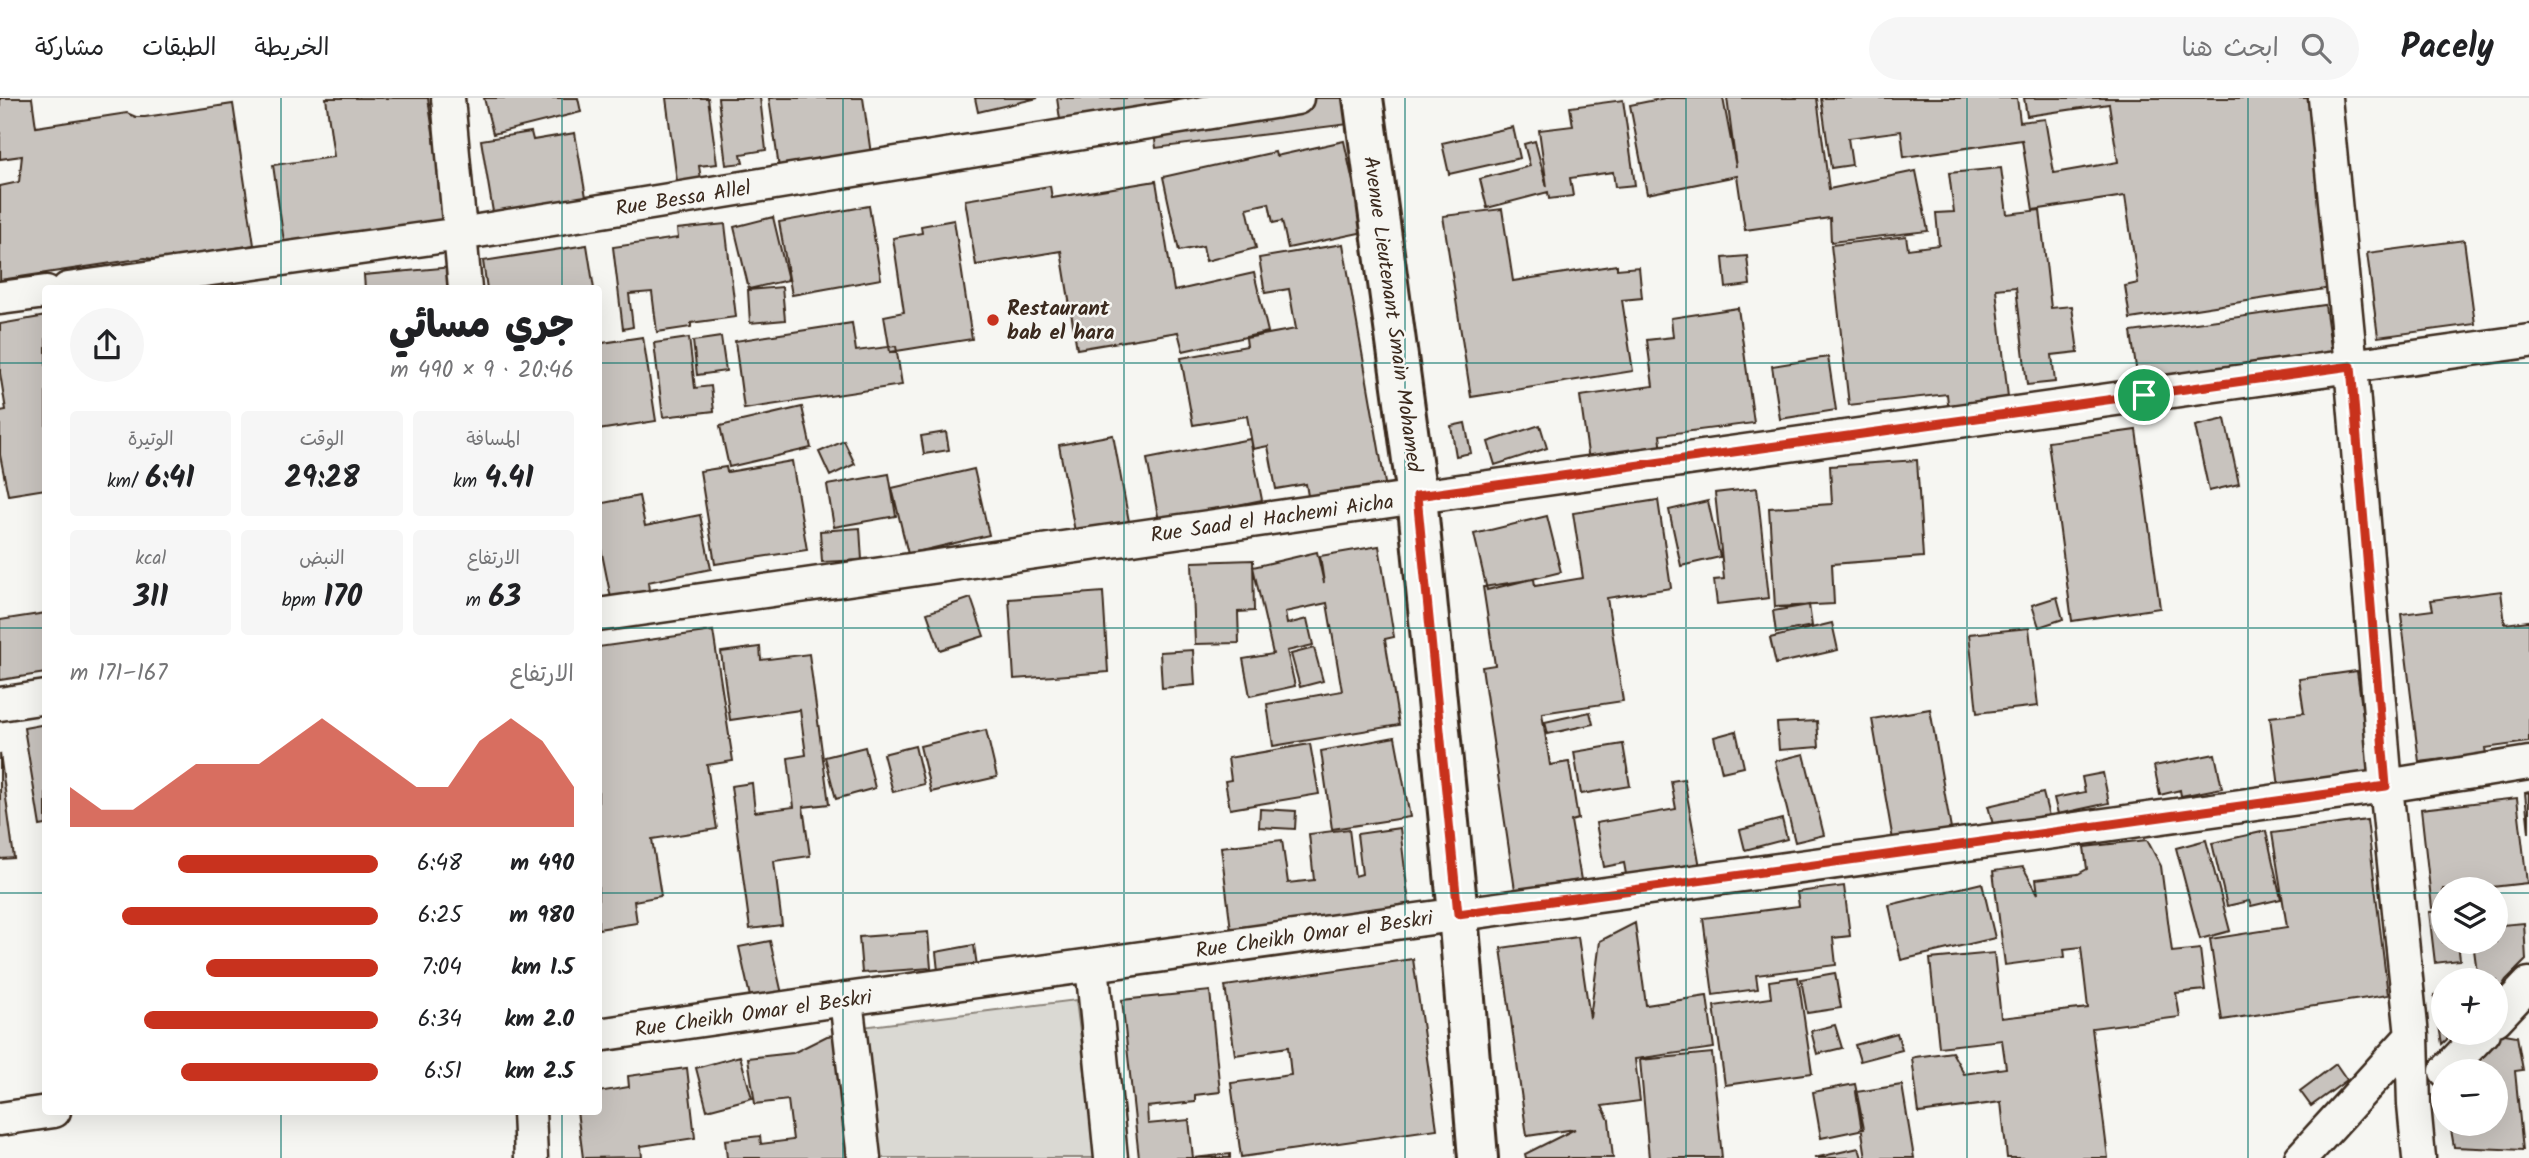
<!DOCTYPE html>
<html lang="ar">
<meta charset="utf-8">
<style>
:root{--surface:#fff;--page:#f6f6f6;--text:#202124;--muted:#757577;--line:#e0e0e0;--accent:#c8321e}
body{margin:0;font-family:Kalam,"Playpen Sans Arabic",sans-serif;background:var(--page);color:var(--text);direction:rtl;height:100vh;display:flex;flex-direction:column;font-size:26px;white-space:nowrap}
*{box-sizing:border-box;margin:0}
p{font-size:23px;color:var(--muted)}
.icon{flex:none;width:38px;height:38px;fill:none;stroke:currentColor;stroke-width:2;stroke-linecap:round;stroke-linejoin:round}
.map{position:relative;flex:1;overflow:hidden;direction:ltr}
.side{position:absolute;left:42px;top:187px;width:560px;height:830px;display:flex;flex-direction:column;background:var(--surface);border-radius:7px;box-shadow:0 7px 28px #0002;direction:rtl}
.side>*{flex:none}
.buttons{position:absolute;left:2431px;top:779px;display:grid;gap:14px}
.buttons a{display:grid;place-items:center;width:77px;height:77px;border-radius:50%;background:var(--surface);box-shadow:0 7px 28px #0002;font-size:35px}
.pin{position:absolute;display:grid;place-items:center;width:60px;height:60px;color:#fff;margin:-30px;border:4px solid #fff;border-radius:50%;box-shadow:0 2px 7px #0007}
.round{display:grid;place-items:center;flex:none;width:74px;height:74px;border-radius:37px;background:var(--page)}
.summary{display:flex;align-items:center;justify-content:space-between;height:119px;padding:0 28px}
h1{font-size:38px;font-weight:800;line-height:52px}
.stats{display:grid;grid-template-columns:repeat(3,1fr);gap:10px;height:119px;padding:7px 28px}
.stats div{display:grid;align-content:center;border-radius:7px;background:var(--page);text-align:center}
.stats b{font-size:30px;font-weight:800}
.stats small{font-size:19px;font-weight:400}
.stats p{font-size:19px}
.chart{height:196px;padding:14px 28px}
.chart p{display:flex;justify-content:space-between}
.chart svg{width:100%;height:126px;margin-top:7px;fill:var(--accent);opacity:.7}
ul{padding:0 28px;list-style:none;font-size:23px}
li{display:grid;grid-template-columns:112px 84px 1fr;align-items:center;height:52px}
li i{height:18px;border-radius:9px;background:var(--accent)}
header{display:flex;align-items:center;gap:42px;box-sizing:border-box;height:98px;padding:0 35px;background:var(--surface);border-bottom:2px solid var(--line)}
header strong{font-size:33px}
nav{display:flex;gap:38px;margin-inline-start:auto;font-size:24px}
.search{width:490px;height:63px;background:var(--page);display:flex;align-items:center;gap:18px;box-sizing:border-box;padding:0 24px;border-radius:38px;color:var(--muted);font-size:26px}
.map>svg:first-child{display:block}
</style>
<header>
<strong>Pacely</strong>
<div class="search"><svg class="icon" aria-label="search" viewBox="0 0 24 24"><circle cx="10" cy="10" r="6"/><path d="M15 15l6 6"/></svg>ابحث هنا</div>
<nav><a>الخريطة</a><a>الطبقات</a><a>مشاركة</a></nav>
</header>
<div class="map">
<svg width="2529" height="1060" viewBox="0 0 2529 1060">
<rect width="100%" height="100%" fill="#f6f6f2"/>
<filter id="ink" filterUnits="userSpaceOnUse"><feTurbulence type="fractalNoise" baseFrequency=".0143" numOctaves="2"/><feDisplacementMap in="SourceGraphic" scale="14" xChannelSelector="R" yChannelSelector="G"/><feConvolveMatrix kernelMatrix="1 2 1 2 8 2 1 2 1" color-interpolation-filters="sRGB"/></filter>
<g filter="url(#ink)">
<!-- green -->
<path fill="#dad9d3" stroke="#8a8278" stroke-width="2" d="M1076,902L1096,1060H878L862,929Z"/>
<!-- building -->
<path fill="#c8c3be" stroke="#3b2a1e" stroke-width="2" d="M0,0H32L36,29L127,15L136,19H145L233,6L254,147L162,162L145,160L0,182V88L19,84L22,58L0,61Z
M326,0H428L447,128L285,151L273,67L334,59Z
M484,0H578L581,14L493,36Z
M666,0H708L717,66L699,68L702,88L678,91Z
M718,0H760L766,52L741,56L743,65L726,67Z
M769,0H863L873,70L781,84Z
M975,0H1038L978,14Z
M1057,0H1353L1357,25L1156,50L1152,17L1061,29Z
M1665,0H1723L1736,69L1727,0H1817L1829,91L1916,73L1928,133L1831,144L1830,120L1745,132L1737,78L1647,96L1630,7Z
M1821,0H2017L2020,24L2045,21L2054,75L2118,64L2109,6L2027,18L2024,0H2309L2338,189L2130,221L2125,188L2138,185L2125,98L2033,112L2022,42L1904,59L1901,33L1848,40L1852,67L1831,70Z
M1623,2L1635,87L1615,89L1613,74L1570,80L1573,98L1549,101L1548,94L1487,110L1480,81L1530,68L1524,46L1535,43L1547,89L1539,32L1573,28L1570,9Z
M1513,29L1520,60L1449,76L1442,45Z
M531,34L533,42L575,35L586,99L493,114L481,42Z
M1344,43L1364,134L1288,150L1282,123L1273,125L1269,105L1247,110L1256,150L1206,163L1203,148L1179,153L1163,79L1275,54L1276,58Z
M2001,70L2007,116L2040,112L2051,210L2072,208L2078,254L2052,257L2055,284L2027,287L2016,189L1996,191L2009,308L1949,315L1947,296L1849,307L1831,147L1906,138L1908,151L1939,147L1936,115L1954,114L1949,75Z
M1156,83L1174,193L1254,175L1268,234L1183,253L1178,234L1077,251L1061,153L976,167L965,102L1050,88L1052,100Z
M869,108L881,181L792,197L779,124Z
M1502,111L1513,183L1617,167V171L1639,169L1642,200L1622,202L1633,273L1471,299L1443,118Z
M773,119L788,182L749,191L734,129Z
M954,122L972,241L890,254L884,218L904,214L893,140L922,135L921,128Z
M725,126L736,219L691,225V229L657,234L652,194L629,196L633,229L623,231L613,149L678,140L677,131Z
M2464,142L2475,226L2378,239L2367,155Z
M1343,146L1386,391L1309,404L1306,386L1276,391L1268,348L1253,351L1247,318L1193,327L1181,260L1247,248L1246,240L1296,231L1289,191L1265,195L1259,160Z
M587,147L594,191H487L483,163Z
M1747,158L1750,187L1726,190L1723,160Z
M452,169L454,191H365L364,177Z
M782,189L785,222L750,225L748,192Z
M2325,207L2332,256L2138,284L2131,234Z
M1738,210L1754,325L1660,337L1662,354L1589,363L1580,298L1653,288L1647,242L1673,239L1671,220Z
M46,218V391L8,397L0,357V313L6,312L0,275V226Z
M598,222L602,245L643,239L656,323L598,332Z
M852,225L856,253L896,248L902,287L744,311L735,243Z
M721,239L726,273L697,277L693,243Z
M689,240L695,290L711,288L714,313L663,319L654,245Z
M1828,259L1836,312L1780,321L1772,268Z
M802,309L811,350L729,369L720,328Z
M2225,321L2239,386L2209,393L2195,328Z
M1465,325L1471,355L1456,358L1451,328Z
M1540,327L1547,350L1495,367L1488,344Z
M2136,332L2160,510L2072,523L2048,344Z
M946,334L949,352L924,356L921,338Z
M1113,337L1130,429L1076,439L1059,347Z
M1250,341L1262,402L1159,423L1147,361Z
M844,343L855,366L830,378L819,354Z
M1917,362L1923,459L1832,466L1834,506L1775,509L1769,410L1832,406L1830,368Z
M792,363L807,452L715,466L700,373L726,369L727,374Z
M974,371L989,437L908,456L892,390Z
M889,376L896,418L834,429L827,387Z
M1757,390L1769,500L1717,506L1714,482L1724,481L1715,395Z
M639,398L645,428L700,417L711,471L648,484L649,493L611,500L598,436V406Z
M1658,402L1671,490L1607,500L1623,603L1542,615L1550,667L1569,664L1578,721L1571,723L1581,782L1515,792L1482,569L1495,567L1483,489L1534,481L1535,488L1583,480L1573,415Z
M1708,403L1720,459L1681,468L1669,412Z
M1547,418L1561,474L1487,492L1474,436Z
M860,430L862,462L822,464L820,433Z
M1379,448L1394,539L1385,541L1399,627L1273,648L1267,606L1342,593L1327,505L1285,514L1287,526L1307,521L1313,547L1287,553L1295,588L1250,598L1243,561L1273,556L1253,469L1317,454L1324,485L1320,458Z
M1253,462L1254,513L1238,514L1239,545L1195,546L1192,464Z
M2501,493L2505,526L2529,523V644L2485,650L2486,656L2419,664L2401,516L2433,512L2431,502Z
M1103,494L1108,574L1014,581L1009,501Z
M2057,499L2063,521L2039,529L2032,507Z
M971,500L984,538L940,552L927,515Z
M1809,507L1812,528L1776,535L1773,513Z
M46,515V575L0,582V522Z
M1832,525L1838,552L1776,566L1770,540Z
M2029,530L2038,608L1977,615L1969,536Z
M713,533L733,663L707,667L717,731L652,741L661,798L634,803L637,825L598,831V549Z
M760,549L761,562L809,556L829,706L803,709L810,758L774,763L782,827L750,831L731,688L752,685L755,714L794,709L788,660L806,657L800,612L730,622L721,554Z
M1314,550L1323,583L1300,589L1291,556Z
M1193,552L1195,587L1162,590L1160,554Z
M2357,573L2371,677L2279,689L2270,619L2304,615L2299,581Z
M1930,611L1952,737L1894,748L1872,621Z
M1590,614L1593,626L1548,636L1545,624Z
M1817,623L1819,649L1779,652L1777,625Z
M46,626V727L40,728L24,630Z
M986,632L997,679L931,694L920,648Z
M1736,633L1744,669L1722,674L1714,639Z
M1395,639L1410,719L1332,731L1321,653Z
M1310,646L1319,696L1230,711L1225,683L1231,682L1228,660Z
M1623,646L1630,688L1581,696L1574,654Z
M915,648L924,686L893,694L883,656Z
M865,649L875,690L836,701L825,659Z
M0,655L14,760L0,761Z
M1804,656L1824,737L1795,744L1775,663Z
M2215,656L2222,690L2181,698L2180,692L2160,697L2154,668Z
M2103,675L2109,705L2058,716L2054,700L2085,694L2082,679Z
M1684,681L1700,769L1627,782L1624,765L1604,769L1596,725L1676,711L1671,683Z
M2529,694V735L2525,695Z
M2043,695L2049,718L1994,730L1988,708Z
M2517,700L2527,785L2474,791H2443V809L2432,810L2421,711Z
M1260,711L1296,713L1295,731L1259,729Z
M1782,721L1787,741L1745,752L1740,732Z
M2367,722L2388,897L2222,922L2210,841L2287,829L2272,735Z
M1400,730L1409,806L1362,813V816L1231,832L1221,749L1282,742L1288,785L1314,782L1309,736L1349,731L1355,778L1362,776L1357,736Z
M2266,733L2281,801L2251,808L2249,803L2227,808L2212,745Z
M2147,742L2161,768L2172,854L2200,851L2205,892L2176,895L2180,919L2092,930L2108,1060H2007L2001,1004L1919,1015L1912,960L1915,959L1952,954L1964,976L2006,970L2002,942L1939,949L1930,861L1994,855L2001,920L2088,910L2081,849L2064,851L2065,859L2005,867L1993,773L2023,769L2038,796L2036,781L2078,776L2087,771L2084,749Z
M2206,742L2230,833L2200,841L2176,750Z
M1982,785L1995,840L1901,862L1889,807Z
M1844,788L1850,838L1833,840L1836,867L1756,877L1758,891L1713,897L1703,820L1799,808L1797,794Z
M2496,806H2500L2502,827L2524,825L2526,862L2506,882L2496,897V882H2478L2473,844H2496Z
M2443,813V844H2458L2460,862L2435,865L2429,814Z
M1635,825L1646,907L1707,898L1714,950L1635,961L1640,1003L1602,1008L1609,1022L1613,1060H1526L1525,1056L1575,1031L1527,1038L1501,850L1578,839L1590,920L1600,843Z
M928,834L931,870L862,875L859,839Z
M770,843L782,896L751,903L739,849Z
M974,847L977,868L938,873L936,854Z
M1413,861L1437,1031L1241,1059L1231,985L1291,977L1288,949L1235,957L1225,888Z
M1835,875L1841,910L1807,915L1801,881Z
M1798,879L1812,975L1725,987L1714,908L1771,900L1769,883Z
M1210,893L1220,994L1195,997V1004L1147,1009L1148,1026L1189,1022L1193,1060L1230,1056V1060H1139L1122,902Z
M2443,896V934H2455L2442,946L2434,897Z
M1835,927L1842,950L1817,956L1811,933Z
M1897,935L1902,952L1860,963L1855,947Z
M2499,935L2517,938L2523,972L2515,973L2523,1052L2454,1049L2450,1026H2496V973H2468Z
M842,936L858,1060H727L725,1042L760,1038L761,1046L793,1042L788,1002L755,1006L748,960L793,955L827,938Z
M1712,955L1722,1060H1649L1640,962Z
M740,958L752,1000L707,1012L696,970Z
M2336,966L2347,982L2311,1008L2300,993Z
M687,970L695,1040L641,1048L642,1059L583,1060L577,1013H598V994L629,989L628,978Z
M1855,986L1864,1031L1821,1040L1813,994Z
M1902,987L1914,1060H1866L1856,994Z
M1859,1050L1862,1060H1814Z"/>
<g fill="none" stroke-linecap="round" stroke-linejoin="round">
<!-- minor casing -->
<g stroke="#3b2a1e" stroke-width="37">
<path id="minor" d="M448,0L465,191
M2325,0L2351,268L2386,688L2412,938L2414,1007L2419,1060
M68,191L460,136L1297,0
M0,200L46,194
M598,517L1417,399L2529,243
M0,606L46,599
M1092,867L1111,1060
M846,901L864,1060
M2496,921L2529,886
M598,937L846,901L2386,688L2529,665
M2446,973L2483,934
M529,1013L531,1060
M0,1021L54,1013
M2301,1060L2412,938"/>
</g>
<!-- secondary casing -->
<g stroke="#3b2a1e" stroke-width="44">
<path id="secondary" d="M1363,0L1417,399L1458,816L1478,1060"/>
</g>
<!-- minor -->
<use href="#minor" stroke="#f6f6f2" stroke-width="32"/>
<!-- secondary -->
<use href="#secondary" stroke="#f6f6f2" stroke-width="38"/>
</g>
</g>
<g fill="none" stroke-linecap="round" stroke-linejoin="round" filter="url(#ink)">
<!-- route casing -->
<g stroke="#fff" stroke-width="14">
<path id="route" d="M2351,268L2386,688L1458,816L1417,398Z"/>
</g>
<!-- route -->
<use href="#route" stroke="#c8321e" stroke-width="9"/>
</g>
<!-- grid -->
<path fill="none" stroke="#0f766e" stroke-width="2" stroke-opacity="0.55" d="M281,0V191M562,0V191M843,0V1060M1124,0V1060M1405,0V1060M1686,0V1060M1967,0V1060M2248,0V1060M0,265H46M598,265H2529M0,530H46M598,530H2529M0,795H46M598,795H2443M2496,795H2529M281,1013V1060M562,1013V1060"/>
<!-- markers -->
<circle fill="#c8321e" stroke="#f6f6f2" stroke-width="2.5" cx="993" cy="222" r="7"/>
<g text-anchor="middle" stroke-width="5" stroke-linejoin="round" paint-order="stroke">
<!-- street labels -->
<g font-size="21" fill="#3b2a1e" stroke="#f6f6f2">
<text transform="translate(683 100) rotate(-9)" y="7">Rue Bessa Allel</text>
<text transform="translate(1393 216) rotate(82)" y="7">Avenue Lieutenant Smain Mohamed</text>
<text transform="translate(1272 420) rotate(-8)" y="7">Rue Saad el Hachemi Aicha</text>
<text transform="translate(1314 836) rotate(-8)" y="7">Rue Cheikh Omar el Beskri</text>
<text transform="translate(753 915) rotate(-8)" y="7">Rue Cheikh Omar el Beskri</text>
</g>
<!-- poi labels -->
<g font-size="21" font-weight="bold" fill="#3b2a1e" stroke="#f6f6f2" text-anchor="start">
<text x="1007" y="217">Restaurant<tspan x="1007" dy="24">bab el hara</tspan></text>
</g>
</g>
</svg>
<div class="buttons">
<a><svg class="icon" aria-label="layers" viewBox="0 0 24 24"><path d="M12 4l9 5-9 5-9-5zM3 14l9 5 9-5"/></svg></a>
<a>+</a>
<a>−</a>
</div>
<div class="pin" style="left:2144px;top:297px;background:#1e9e55"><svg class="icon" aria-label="arrive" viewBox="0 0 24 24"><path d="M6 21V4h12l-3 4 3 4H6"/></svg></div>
<section class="side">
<div class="summary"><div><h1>جري مسائي</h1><p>20:46 · 9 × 490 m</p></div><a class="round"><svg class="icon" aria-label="share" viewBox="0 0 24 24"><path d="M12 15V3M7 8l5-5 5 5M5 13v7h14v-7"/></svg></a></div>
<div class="stats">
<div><p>المسافة</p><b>4.41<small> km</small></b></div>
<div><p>الوقت</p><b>29:28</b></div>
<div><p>الوتيرة</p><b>6:41<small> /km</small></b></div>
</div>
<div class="stats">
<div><p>الارتفاع</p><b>63<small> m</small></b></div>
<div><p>النبض</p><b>170<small> bpm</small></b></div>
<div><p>kcal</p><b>311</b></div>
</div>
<div class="chart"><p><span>الارتفاع</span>167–171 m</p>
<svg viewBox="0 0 160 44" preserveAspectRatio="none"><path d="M0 44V30L10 38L20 38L30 30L40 22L50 22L60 22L70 14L80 6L90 14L100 22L110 30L120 30L130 14L140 6L150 14L160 30V44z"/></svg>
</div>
<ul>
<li><b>490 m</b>6:48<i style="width:65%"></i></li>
<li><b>980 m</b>6:25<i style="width:83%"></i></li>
<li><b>1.5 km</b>7:04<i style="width:56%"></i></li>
<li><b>2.0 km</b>6:34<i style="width:76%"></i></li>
<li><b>2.5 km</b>6:51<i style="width:64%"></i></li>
</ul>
</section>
</div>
